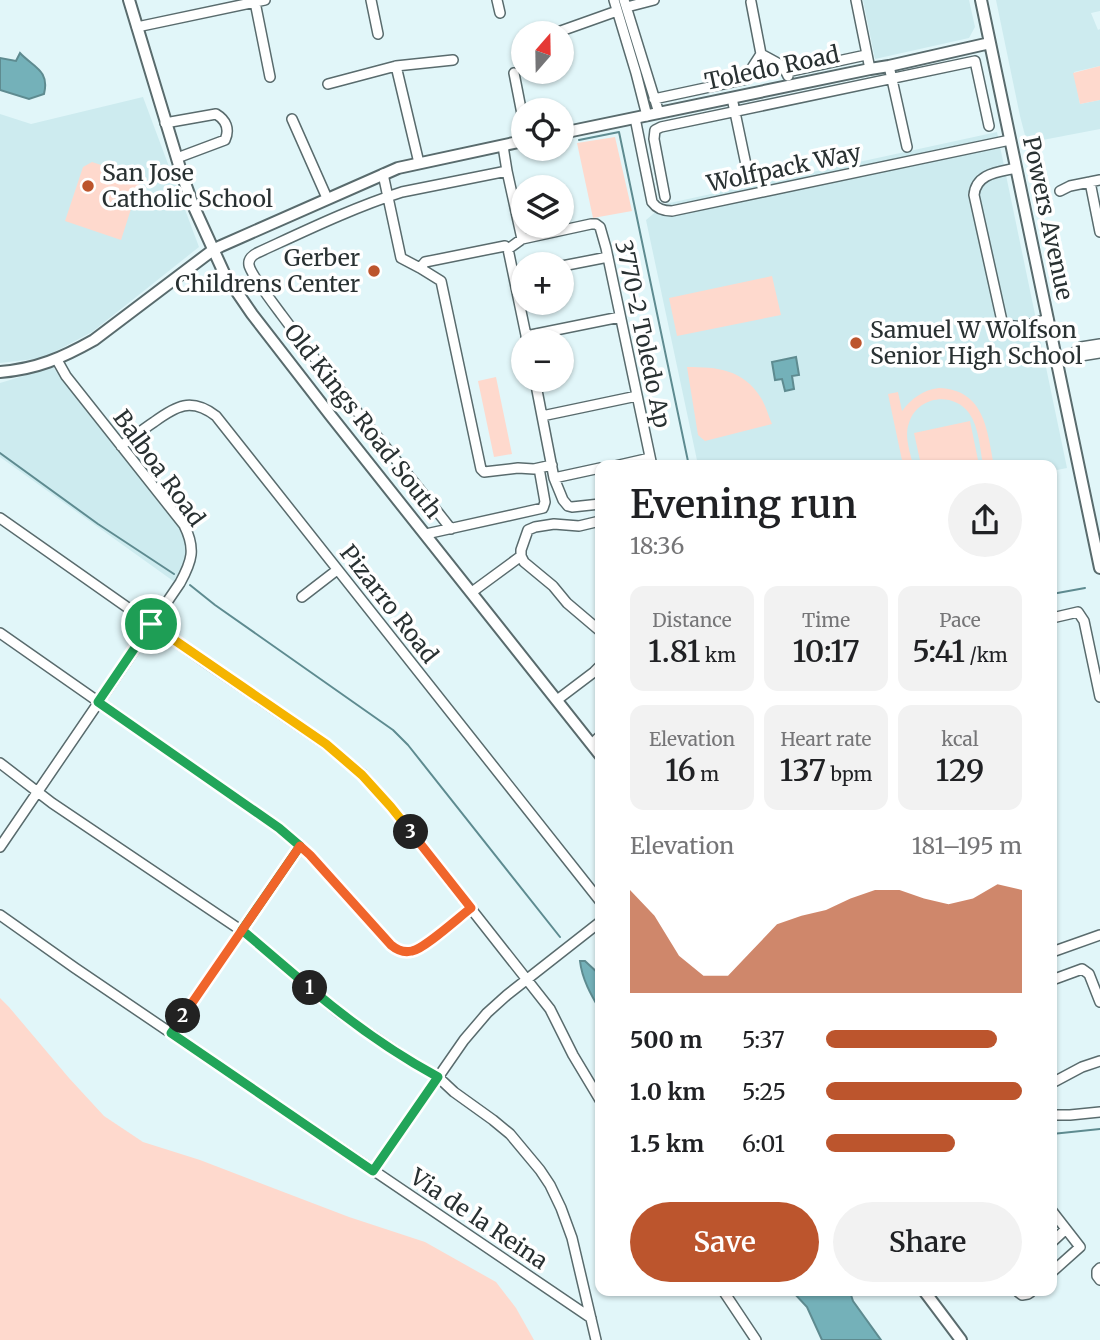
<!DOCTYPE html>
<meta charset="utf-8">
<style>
:root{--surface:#fff;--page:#f2f2f2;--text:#202124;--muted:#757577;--accent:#bc552d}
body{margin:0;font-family:Merriweather,serif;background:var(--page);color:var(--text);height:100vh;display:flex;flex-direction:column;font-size:26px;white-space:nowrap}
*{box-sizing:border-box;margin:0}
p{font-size:23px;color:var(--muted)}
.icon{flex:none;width:38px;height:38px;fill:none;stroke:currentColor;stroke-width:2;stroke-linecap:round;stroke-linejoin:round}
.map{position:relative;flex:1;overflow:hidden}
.sheet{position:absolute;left:595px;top:460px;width:462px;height:836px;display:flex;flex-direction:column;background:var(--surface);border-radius:14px;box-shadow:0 2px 5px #0004}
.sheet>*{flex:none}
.needle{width:46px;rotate:20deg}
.tools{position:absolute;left:511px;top:21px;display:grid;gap:14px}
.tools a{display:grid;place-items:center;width:63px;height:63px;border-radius:50%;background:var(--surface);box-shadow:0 2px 5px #0004;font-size:35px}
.pin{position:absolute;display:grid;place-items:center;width:60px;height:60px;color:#fff;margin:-30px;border:4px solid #fff;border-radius:50%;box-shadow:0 2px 7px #0007}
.km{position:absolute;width:35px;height:35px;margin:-18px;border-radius:50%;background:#222;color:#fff;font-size:19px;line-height:35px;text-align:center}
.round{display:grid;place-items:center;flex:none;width:74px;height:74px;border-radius:37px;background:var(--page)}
.headline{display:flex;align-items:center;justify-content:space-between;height:119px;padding:0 35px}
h1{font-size:38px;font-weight:600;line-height:52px}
.stats{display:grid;grid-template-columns:repeat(3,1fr);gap:10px;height:119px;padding:7px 35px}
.stats div{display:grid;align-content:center;border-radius:14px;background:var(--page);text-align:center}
.stats b{font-size:30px;font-weight:600}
.stats small{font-size:19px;font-weight:400}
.stats p{font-size:19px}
.chart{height:196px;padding:14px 35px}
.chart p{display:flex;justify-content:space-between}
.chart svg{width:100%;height:126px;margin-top:7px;fill:var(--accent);opacity:.7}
.action{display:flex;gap:14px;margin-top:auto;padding:14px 35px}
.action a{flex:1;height:80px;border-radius:42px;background:var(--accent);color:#fff;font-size:28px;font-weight:600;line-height:80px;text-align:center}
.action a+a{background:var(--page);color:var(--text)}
ul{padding:0 35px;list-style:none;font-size:23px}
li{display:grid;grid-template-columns:112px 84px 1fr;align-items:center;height:52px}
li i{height:18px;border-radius:9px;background:var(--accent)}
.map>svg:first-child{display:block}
</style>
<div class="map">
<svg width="1100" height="1340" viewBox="0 0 1100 1340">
<rect width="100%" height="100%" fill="#e1f6f9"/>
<!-- built -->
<path fill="#cdebef" d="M863,0H969L975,27L969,38L875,59Z
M996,0H1100V11L1091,13L1098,30L1100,29V66L1074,72L1080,104L1100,100V129L1027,143L1020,116Z
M143,97L199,247L92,332L43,358L0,363V114L31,124Z
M997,132L1067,468L1052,471V466L698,465L646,220L665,204Z
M53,367L184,532L188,560L176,583L0,457V383Z"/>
<!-- green -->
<path fill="#fed9cd" d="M1100,66V100L1080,104L1073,73Z
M615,137L632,211L593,218L577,143Z
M92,162L141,178L121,240L65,221L83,167Z
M772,276L781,315L677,336L669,298Z
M687,367C717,367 743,369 761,398C766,406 768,415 772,424L705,441L698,435Z
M496,377L512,454L494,457L478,381Z
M939,388C985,390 987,430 994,465H983C980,449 979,427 969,413C953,391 917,396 909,423C904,436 910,452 913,465H903L888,394L898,392L902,411C912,398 923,390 939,388Z
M970,421L979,465H921L914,433Z
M0,998L9,1007L69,1078L104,1116L143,1142L200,1160L349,1217L425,1242L496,1282L516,1308L534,1340H0Z"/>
<!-- water -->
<path fill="#74b1b9" stroke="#5e8b90" stroke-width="2" d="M20,53C33,67 50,70 44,94L29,99L0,90V58L16,61Z
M796,357L799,375L792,376L794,389L785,391L782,379L775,380L772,362Z
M580,961H585L600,975V1010C591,995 582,979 580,961Z
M793,1292H850L853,1301L881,1340H822L807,1307Z"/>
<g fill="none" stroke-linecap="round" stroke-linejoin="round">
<!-- stream -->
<path stroke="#5e8b90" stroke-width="2" d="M579,140L619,132L689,466
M0,453L98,524L174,574
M190,585L215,605L393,730L408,745L560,937
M1052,594L1085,588
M1052,1134L1100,1129"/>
<!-- minor casing -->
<g stroke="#596b6d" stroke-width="12">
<path id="minor" d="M371,0L378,34
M497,0L500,13
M614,0L636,73L647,116
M624,0L659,113
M856,0L870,69
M255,2L270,77
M751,2L761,54
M627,7L654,0
M137,27L265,0
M558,32L617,11
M761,54L783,66L788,76
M396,66L419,163
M889,66L907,147
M787,72L866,55
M514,73L523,119
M747,79L750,71L761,54
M328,84L396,66L453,60
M732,98L749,179
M654,99L747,79
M635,118L652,202C657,209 663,211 672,211L1010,140
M292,119L327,198
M165,123L216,114C226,120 230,129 225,140L177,158
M503,146L507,171
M1016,168C999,172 976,173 974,195L1002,321C1015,332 1033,323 1048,319
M383,174L401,258L420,268
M1090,182L1100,232
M1060,191L1070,186L1100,180
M665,197L654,139L655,130L661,127L975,61L989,126
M508,249L527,340
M562,266L608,257
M526,336L620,317
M1069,357L1081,347L1100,344
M1056,360L1100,353
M535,380L554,478L563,500L568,506L572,507L600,504
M542,416L637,396
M121,446C132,438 142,430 154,422C176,406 191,397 216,416L600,901
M552,465L534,469L518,468L484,472L481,469L441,281L420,268L425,262L505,246L508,249L522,239L591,224H596L600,227L606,248L652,466
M615,466L650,458
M554,478L600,468
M0,518L205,662L325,744L362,774L391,807L550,1009L573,1055L600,1100
M600,521L579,526L554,524L535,527L528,530L521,550V556L524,562L553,586L567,603L600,631
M451,529C395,457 335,387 281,314C275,306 250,273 249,265C248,259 253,255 257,253C305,231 352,208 402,192L507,171L522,239
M426,534L543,508L545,502L539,468
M472,592L521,556
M302,597L337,570
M1052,618L1078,612L1084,621L1100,697
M0,633L279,828L310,855L391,945C397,950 404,953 412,951C424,949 459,918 471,908
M557,700L594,672L600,666
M592,744L600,736
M0,763L52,803L248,935L338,1012L413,1063L438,1077L454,1092L493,1120L510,1134L540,1170L550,1185L561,1208L572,1238L596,1340
M0,847L180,583C192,561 196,549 184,525L66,376L57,360
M0,915L75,968L591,1318
M1052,952L1100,935
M1052,980L1082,969L1089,974L1100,1002
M171,1033L300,846
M1052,1083L1082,1067L1100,1061
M1052,1115H1070L1100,1112
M373,1171L464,1040L487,1013L507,995L600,922
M1052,1211L1080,1247L1052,1272
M1052,1242L1066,1229
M1100,1268L1097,1271V1276L1100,1280
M724,1292L756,1340
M1018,1292L1022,1295L1028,1294L1031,1292"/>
</g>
<!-- tertiary casing -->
<g stroke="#596b6d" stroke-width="14">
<path id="tertiary" d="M129,0L182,175L193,205L224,273L252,314L331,416L600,755
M981,0L1100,568
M562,133L870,69L889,66L990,43
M0,372C37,369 62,358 94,340L213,250L221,246L398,168L523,141
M925,1292L961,1340"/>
</g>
<!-- minor -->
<use href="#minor" stroke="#fff" stroke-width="9"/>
<!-- tertiary -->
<use href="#tertiary" stroke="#fff" stroke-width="10"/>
</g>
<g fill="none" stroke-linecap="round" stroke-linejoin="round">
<!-- split-1 casing -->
<g stroke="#fff" stroke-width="14">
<path id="split-1" d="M151,624L98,702L279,828L300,846L242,930L310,988"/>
</g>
<!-- split-2 casing -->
<g stroke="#fff" stroke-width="14">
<path id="split-2" d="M183,1016L171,1033L373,1171L438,1077C392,1052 350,1022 310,988"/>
</g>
<!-- split-3 casing -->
<g stroke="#fff" stroke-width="14">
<path id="split-3" d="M183,1016L300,846L310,855L391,945C397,950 404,953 412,951C424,949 458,918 471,908L411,832"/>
</g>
<!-- split-4 casing -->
<g stroke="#fff" stroke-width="14">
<path id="split-4" d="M151,624L326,744L362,775L391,807L411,832"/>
</g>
<!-- split-1 -->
<use href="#split-1" stroke="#22a559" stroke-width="9"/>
<!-- split-2 -->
<use href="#split-2" stroke="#22a559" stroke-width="9"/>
<!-- split-3 -->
<use href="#split-3" stroke="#f0652b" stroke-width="9"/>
<!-- split-4 -->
<use href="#split-4" stroke="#f5b400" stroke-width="9"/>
</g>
<!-- markers -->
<g fill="#bc552d" stroke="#fff" stroke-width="2.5">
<circle cx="88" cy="186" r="7"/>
<circle cx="374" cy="271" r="7"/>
<circle cx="856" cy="343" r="7"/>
</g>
<g text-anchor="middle" stroke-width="7" stroke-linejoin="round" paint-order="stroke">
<!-- street labels -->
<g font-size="23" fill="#293132" stroke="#fff">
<text transform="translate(772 68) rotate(-12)" y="8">Toledo Road</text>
<text transform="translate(784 168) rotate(-12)" y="8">Wolfpack Way</text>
<text transform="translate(1048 218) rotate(78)" y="8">Powers Avenue</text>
<text transform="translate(643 334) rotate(78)" y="8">3770-2 Toledo Ap</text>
<text transform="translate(363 421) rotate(52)" y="8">Old Kings Road South</text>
<text transform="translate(159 468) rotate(54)" y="8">Balboa Road</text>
<text transform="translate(389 604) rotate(52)" y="8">Pizarro Road</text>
<text transform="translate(479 1219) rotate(34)" y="8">Via de la Reina</text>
</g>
<!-- poi labels -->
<g font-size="23" fill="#293132" stroke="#fff" text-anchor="start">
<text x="102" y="181">San Jose<tspan x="102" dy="26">Catholic School</tspan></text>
<text x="360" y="266" text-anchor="end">Gerber<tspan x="360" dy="26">Childrens Center</tspan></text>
<text x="870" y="338">Samuel W Wolfson<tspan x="870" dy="26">Senior High School</tspan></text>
</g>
</g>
</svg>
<div class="tools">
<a><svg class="needle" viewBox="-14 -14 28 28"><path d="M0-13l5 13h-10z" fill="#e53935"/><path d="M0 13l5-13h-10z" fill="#757577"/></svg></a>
<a><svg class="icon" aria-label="locate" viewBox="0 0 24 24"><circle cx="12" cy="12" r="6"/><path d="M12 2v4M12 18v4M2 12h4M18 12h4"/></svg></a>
<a><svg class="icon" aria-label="layers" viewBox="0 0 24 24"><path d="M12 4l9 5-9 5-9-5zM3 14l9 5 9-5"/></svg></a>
<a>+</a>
<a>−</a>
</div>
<div class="pin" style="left:151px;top:624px;background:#1e9e55"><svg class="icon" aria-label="arrive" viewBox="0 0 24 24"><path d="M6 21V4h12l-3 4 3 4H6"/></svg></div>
<b class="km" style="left:310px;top:988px">1</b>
<b class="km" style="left:183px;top:1016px">2</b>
<b class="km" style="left:411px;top:832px">3</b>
<section class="sheet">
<div class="headline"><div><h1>Evening run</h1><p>18:36</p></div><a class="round"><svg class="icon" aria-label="share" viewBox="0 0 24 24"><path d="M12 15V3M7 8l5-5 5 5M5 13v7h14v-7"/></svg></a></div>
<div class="stats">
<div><p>Distance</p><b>1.81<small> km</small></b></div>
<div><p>Time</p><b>10:17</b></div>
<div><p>Pace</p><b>5:41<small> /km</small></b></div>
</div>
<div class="stats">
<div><p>Elevation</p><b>16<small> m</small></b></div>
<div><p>Heart rate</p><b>137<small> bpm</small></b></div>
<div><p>kcal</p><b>129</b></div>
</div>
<div class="chart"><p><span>Elevation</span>181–195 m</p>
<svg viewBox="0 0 160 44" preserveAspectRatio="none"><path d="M0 44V8L10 17L20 31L30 38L40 38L50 29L60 20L70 17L80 15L90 11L100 8L110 8L120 11L130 13L140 11L150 6L160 8V44z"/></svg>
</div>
<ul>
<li><b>500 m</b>5:37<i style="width:87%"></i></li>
<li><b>1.0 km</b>5:25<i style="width:100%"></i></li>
<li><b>1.5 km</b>6:01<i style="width:66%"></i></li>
</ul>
<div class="action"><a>Save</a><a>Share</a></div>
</section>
</div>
